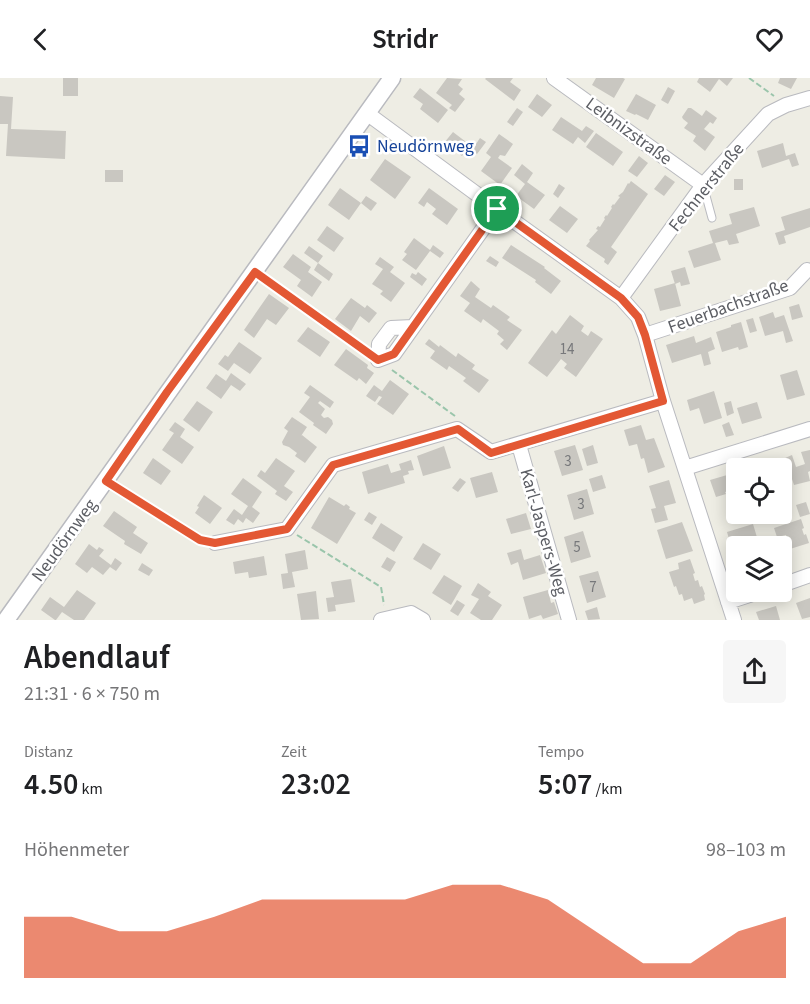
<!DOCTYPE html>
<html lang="de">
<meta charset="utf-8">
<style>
:root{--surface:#fff;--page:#f6f6f6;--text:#202124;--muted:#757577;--accent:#e35834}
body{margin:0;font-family:"Source Sans 3",sans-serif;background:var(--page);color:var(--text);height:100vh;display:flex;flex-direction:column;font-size:22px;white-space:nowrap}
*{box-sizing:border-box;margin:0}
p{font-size:20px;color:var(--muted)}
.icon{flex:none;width:33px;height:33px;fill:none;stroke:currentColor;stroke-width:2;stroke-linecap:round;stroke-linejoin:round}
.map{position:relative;height:542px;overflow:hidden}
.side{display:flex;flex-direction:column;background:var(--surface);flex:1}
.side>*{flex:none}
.fabs{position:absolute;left:726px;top:380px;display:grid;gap:12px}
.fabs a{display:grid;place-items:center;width:66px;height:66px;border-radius:6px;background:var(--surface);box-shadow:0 3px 15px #0003;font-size:30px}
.pin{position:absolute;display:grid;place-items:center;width:51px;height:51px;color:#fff;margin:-26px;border:3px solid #fff;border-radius:50%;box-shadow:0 2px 6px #0007}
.round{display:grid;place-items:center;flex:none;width:63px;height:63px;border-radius:6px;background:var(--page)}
.head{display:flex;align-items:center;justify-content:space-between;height:102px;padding:0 24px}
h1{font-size:33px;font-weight:600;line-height:45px}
.figures{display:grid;grid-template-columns:repeat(3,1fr);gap:9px;height:102px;padding:6px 24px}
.figures div{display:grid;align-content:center}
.figures b{font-size:30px;font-weight:600}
.figures small{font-size:16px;font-weight:400}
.figures p{font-size:16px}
.chart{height:168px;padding:12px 24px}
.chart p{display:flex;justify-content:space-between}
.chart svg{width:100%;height:108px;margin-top:6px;fill:var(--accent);opacity:.7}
header{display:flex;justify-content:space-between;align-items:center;height:78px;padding:0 24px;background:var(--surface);font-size:27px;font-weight:600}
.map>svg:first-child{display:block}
</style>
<header><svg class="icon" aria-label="back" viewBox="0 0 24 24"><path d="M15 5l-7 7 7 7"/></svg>Stridr<svg class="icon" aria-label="heart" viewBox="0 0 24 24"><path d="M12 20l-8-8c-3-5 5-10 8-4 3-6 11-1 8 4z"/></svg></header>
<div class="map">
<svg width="810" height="542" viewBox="0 0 810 542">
<rect width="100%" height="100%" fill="#eeede4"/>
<!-- building -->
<path fill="#c9c7c1" d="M63,0H78V18H63Z
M447,0L462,1L458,7L463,11L459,16L465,21L455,34L449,30L452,27L436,15Z
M486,0H513L510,4L521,12L514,23L485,1Z
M596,0H623L625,1L614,20L592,7Z
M699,0H733L727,8L719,1L710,14L697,4Z
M780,0H797L791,11L778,5Z
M668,9L675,13L668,26L661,22Z
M420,10L448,32L438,45L420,31L423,26L413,19Z
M537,16L552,27L542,39L528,29Z
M636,16L656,27L648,42L636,36L635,37L626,33Z
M0,18L13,19L11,51L66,53L65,81L6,78L8,46H0Z
M517,30L523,34L513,48L507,44Z
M688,30H691L702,38L706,32L717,40L713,46L710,44L704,51L715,59L705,73L693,63L696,58L684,50L688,45L683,41L682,39Z
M561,39L582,53L586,48L594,53L585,65L578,59L573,66L552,52Z
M453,54L470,67L462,78L444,65Z
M596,55L623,74L613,88L586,69Z
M499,56L513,66L505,78L500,77L498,80L512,90L500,107L481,93L491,79L486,75Z
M480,60L486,64L477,76L472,72Z
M783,65L786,78L795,75L799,87L792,89L789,81L762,90L757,73Z
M639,78L648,85L637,99L628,93Z
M385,81L411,99L395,121L370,102Z
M522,86L533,95L527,104L545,117L534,131L516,118L525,106L514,97Z
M105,92H123V104H105Z
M665,97L675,104L664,118L654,111Z
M734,101H743V112H734Z
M631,103L648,116L611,169L617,174L608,187L604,184L605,181L586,168L590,163L589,162L598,152L596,151L598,148L600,149L605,141L604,140L606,137L607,138L612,130L611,129L613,126L614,127L620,119L618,118L623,114L628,105L629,106Z
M559,106L565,110L558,120L553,116Z
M340,110L361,125L366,118L377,125L371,133L361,125L349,142L328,127Z
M429,110L458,131L447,147L432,136L436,131L427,124L424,129L418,125Z
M560,128L578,141L567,155L549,142Z
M754,129L760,148L736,156L739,165L729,167L727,162L715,165L721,182L694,190L688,173L713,165L709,153L732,146L729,136Z
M810,130V149L784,158L786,165L779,167L775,155L785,152L781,139Z
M327,148L344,160L334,174L317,162Z
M414,160L430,172L433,167L444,175L440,180L430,173L416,192L402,182L407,176L404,174Z
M511,167L545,189L544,190L561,203L551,216L535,204L536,202L502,180Z
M309,168L323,178L318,185L304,175Z
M293,176L311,189L308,194L322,204L312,219L297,208L301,202L283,189Z
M490,178L499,184L496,189L486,183Z
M380,179L394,189L390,194L405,205L391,224L380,216L383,213L372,206L383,191L375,186Z
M318,185L333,196L329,203L314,192Z
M685,189L690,206L681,208L680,204L675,206L671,193Z
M418,194L427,201L422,208L410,199L412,195L416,197Z
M471,203L480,211L475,219L491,230L493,227L510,239L507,242L522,252L507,272L500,266L504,262L497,256L499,253L483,241L481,245L464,233L470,225L460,218Z
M675,205L681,228L660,233L654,211Z
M269,216L289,230L276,247L267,241L254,260L244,252Z
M351,220L365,230L367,227L377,235L369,245L360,238L351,253L335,241Z
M799,226L803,239L792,242L789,229Z
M773,234L775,240L784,237L793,263L786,265L783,253L765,258L759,239Z
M570,237L584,248L581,253L588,258L591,253L603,261L576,299L564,290L567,286L561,281L547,299L528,285L552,252L556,256Z
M753,240L757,253L750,255L746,242Z
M741,244L748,269L739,272L738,269L722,274L716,254L731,249V247Z
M308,249L330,264L320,279L297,263Z
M694,258L696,265L711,259L715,271L708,274L711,286L704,288L701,276L672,285L666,267Z
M429,261L439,269L440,267L456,279L458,275L475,287L472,291L489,302L479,315L463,303L466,300L449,288L447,292L430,280L435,273L425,266Z
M239,264L262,280L250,296L234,285L228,293L218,286L225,277L228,279Z
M346,271L368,287L367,290L374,295L366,306L359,300L357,303L334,287Z
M797,292L805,317L787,322L780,297Z
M231,295L246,306L240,313L231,307L221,321L206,310L216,296L226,303Z
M390,302L409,316L393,337L377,326L382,319L379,318L375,324L366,318L374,307L382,313Z
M310,307L334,324L330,330L320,323L318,325L325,331L321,337L324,340L328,339L332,342L333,346L326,356L313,347L314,345L299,334L310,319L304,315Z
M714,313L722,340L704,346L699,330L690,333L687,322Z
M197,323L213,334L199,354L183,342Z
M731,323L734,335L727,338L724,325Z
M757,324L762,340L742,346L737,330Z
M292,339L307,349L301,358L302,357L317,369L305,385L295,378L297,375L289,369L283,367L282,364L288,353L284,350Z
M175,344L185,351L180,359L194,369L182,386L162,372L174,355L169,352Z
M729,344L734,357L726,359L722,347Z
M641,347L646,362L654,360L665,389L648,395L644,380L641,381L637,366L629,368L624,352Z
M575,367L583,392L562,398L554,373Z
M593,367L598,385L587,388L582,371Z
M444,368L451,390L423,398L417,378Z
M810,372V393L808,394L810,403L794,407L785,380L792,377L796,389L805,386L801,374Z
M153,380L171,393L161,407L143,395Z
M276,380L295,393L284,408L293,414L286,423L275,416L277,413L257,398L261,392L265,395Z
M411,382L414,392L408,393L409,396L403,398L405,405L368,416L362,394L388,386L391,395L401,392L399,386Z
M774,383L776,390H754Z
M492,394L498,414L476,420L470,400Z
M734,395L736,402V415L732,417L730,413L725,414L726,416L716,419L710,402Z
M602,397L606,410L593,414L589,401Z
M243,400L262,414L252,429L260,435L253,445L246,440L243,445L238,441L234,447L226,442L234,431L242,437L248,428L231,416Z
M460,400L466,404L458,414L452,410Z
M669,402L676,425L664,428L668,442L655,445L651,431L656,430L649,408Z
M587,411L594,436L574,442L567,417Z
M204,417L222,430L210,446L195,435L199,429L197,428Z
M329,419L344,428L346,426L350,429L349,431L356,435L337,466L311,450Z
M806,424L810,436L800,439L796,427Z
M114,433L137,449L133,455L148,465L141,476L124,466L125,463L103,448Z
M369,434L377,439L372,447L364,442Z
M526,435L531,451L511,456L506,441Z
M801,441L804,450L802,451L804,457L806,456L809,465L790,471L786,457L777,459L774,450Z
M682,444L693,473L666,481L657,452Z
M381,445L403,459L394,474L372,460Z
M753,446L759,466L754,468H736V473L733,474L727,454Z
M583,453L591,479L571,485L564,459Z
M423,465L441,476L431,492L413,481Z
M89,466L97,472L99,469L104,472L99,478L111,487L115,480L122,485L116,493L110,489L103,497L92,489L87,495L75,486Z
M521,471L524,482L540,477L546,495L523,502L518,484L511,487L507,475Z
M305,472L308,491L292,494L295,509L283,511L281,496L288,495L285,476Z
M264,478L267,497L249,500L248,494L235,496L233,484Z
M387,479L396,484L390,494L381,489Z
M690,481L695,495L693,496L695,503L698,502L700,509L702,508L705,516L704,517L705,522L694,526L692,520L684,523L682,516L679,517L676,508L674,509L669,494L679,491L678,485Z
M142,485L153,492L149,498L138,492Z
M598,493L606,519L587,525L579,498Z
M444,497L462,508L451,527L432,515Z
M351,501L355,524L335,527L336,533L328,534L326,520L334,519L331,504Z
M478,505L491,514L488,518L502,527L492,542H481L470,535L479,521L471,517Z
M77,512L96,525L84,542H74L62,534L56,542H55L41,532L50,519L64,529Z
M548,512L551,525L554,524L558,536L543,541L541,537L529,541L523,519Z
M316,513L319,541L301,542L297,516Z
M810,520V539L802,541L796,525Z
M457,522L465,527L458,538L450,533Z
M776,528L780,542H759L756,534Z
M597,529L600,541L588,542L585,533Z"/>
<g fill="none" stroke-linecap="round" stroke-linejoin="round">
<!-- service casing -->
<g stroke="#b9babf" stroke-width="9">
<path id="service" d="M703,107L712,140"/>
</g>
<!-- minor casing -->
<g stroke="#b9babf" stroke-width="16">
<path id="minor" d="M554,0L703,107
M368,36L497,131L621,220L638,239L645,257L663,323L734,542
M621,220L703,107L768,36L786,27L810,20
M413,249L391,250L379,266L378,282L394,276L497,131
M645,257L790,210L807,192
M519,367L569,542
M685,390L810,351
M215,465L287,451L333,387L457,351L491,374L663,323
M782,507L810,497
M728,524L762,513
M381,542L411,535L423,542"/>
</g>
<!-- tertiary casing -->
<g stroke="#b9babf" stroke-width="19">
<path id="tertiary" d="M6,542L392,0"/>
</g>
<!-- path -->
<path stroke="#9ac5ab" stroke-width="2" stroke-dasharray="6 3" stroke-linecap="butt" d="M749,0L774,18
M267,203L365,273
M392,292L455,338
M118,411L200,462H203
M297,457L381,509L384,527"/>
<!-- service -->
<use href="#service" stroke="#fff" stroke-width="7"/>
<!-- minor -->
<use href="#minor" stroke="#fff" stroke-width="14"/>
<!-- tertiary -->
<use href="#tertiary" stroke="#fff" stroke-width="16"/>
</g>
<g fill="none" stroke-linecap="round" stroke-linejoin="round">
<!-- route casing -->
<g stroke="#fff" stroke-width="12">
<path id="route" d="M497,131L621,220L638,239L645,257L663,323L491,375L458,351L333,387L287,451L215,465L200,462L106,403L167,314L255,194L378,282L394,276Z"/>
</g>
<!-- route -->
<use href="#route" stroke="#e35834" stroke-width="8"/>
</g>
<!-- icons -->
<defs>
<g id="bus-bare" transform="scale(1.8)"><path d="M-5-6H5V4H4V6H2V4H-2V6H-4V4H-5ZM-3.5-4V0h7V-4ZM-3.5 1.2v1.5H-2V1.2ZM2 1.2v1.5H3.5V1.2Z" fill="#1a4fb4" stroke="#fff" stroke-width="2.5" paint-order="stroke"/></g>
</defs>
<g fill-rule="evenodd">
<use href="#bus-bare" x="359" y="68"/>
</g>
<g text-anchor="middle" stroke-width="5" stroke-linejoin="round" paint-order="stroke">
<!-- number labels -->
<g font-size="15" fill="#77787b">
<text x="567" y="276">14</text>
<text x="568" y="388">3</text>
<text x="581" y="431">3</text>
<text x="577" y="474">5</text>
<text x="593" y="514">7</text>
</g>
<!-- street labels -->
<g font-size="18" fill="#5c5e64" stroke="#fff">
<text transform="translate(629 53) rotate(36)" y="6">Leibnizstraße</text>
<text transform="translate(706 109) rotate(-51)" y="6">Fechnerstraße</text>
<text transform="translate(728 228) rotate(-20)" y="6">Feuerbachstraße</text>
<text transform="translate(544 454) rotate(74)" y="6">Karl-Jaspers-Weg</text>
<text transform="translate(64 462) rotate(-54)" y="6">Neudörnweg</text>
</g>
<!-- transit labels -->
<g font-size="18" fill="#164399" stroke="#fff" text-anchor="start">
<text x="377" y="74">Neudörnweg</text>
</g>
</g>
</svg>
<div class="fabs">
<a><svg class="icon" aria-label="locate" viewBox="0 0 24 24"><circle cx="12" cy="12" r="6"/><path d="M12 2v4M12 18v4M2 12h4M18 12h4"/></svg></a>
<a><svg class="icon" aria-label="layers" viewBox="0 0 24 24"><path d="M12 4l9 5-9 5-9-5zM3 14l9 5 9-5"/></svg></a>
</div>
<div class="pin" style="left:497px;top:131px;background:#1e9e55"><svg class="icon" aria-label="arrive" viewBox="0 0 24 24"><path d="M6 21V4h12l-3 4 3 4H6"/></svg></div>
</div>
<section class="side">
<div class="head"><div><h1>Abendlauf</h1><p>21:31 · 6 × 750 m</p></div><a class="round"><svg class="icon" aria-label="share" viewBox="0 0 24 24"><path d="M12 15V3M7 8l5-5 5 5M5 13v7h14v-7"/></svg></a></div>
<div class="figures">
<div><p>Distanz</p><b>4.50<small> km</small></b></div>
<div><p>Zeit</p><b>23:02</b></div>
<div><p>Tempo</p><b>5:07<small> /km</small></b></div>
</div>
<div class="chart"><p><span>Höhenmeter</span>98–103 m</p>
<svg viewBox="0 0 160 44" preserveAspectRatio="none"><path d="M0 44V19L10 19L20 25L30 25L40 19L50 12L60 12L70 12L80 12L90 6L100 6L110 12L120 25L130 38L140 38L150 25L160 19V44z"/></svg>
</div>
</section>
